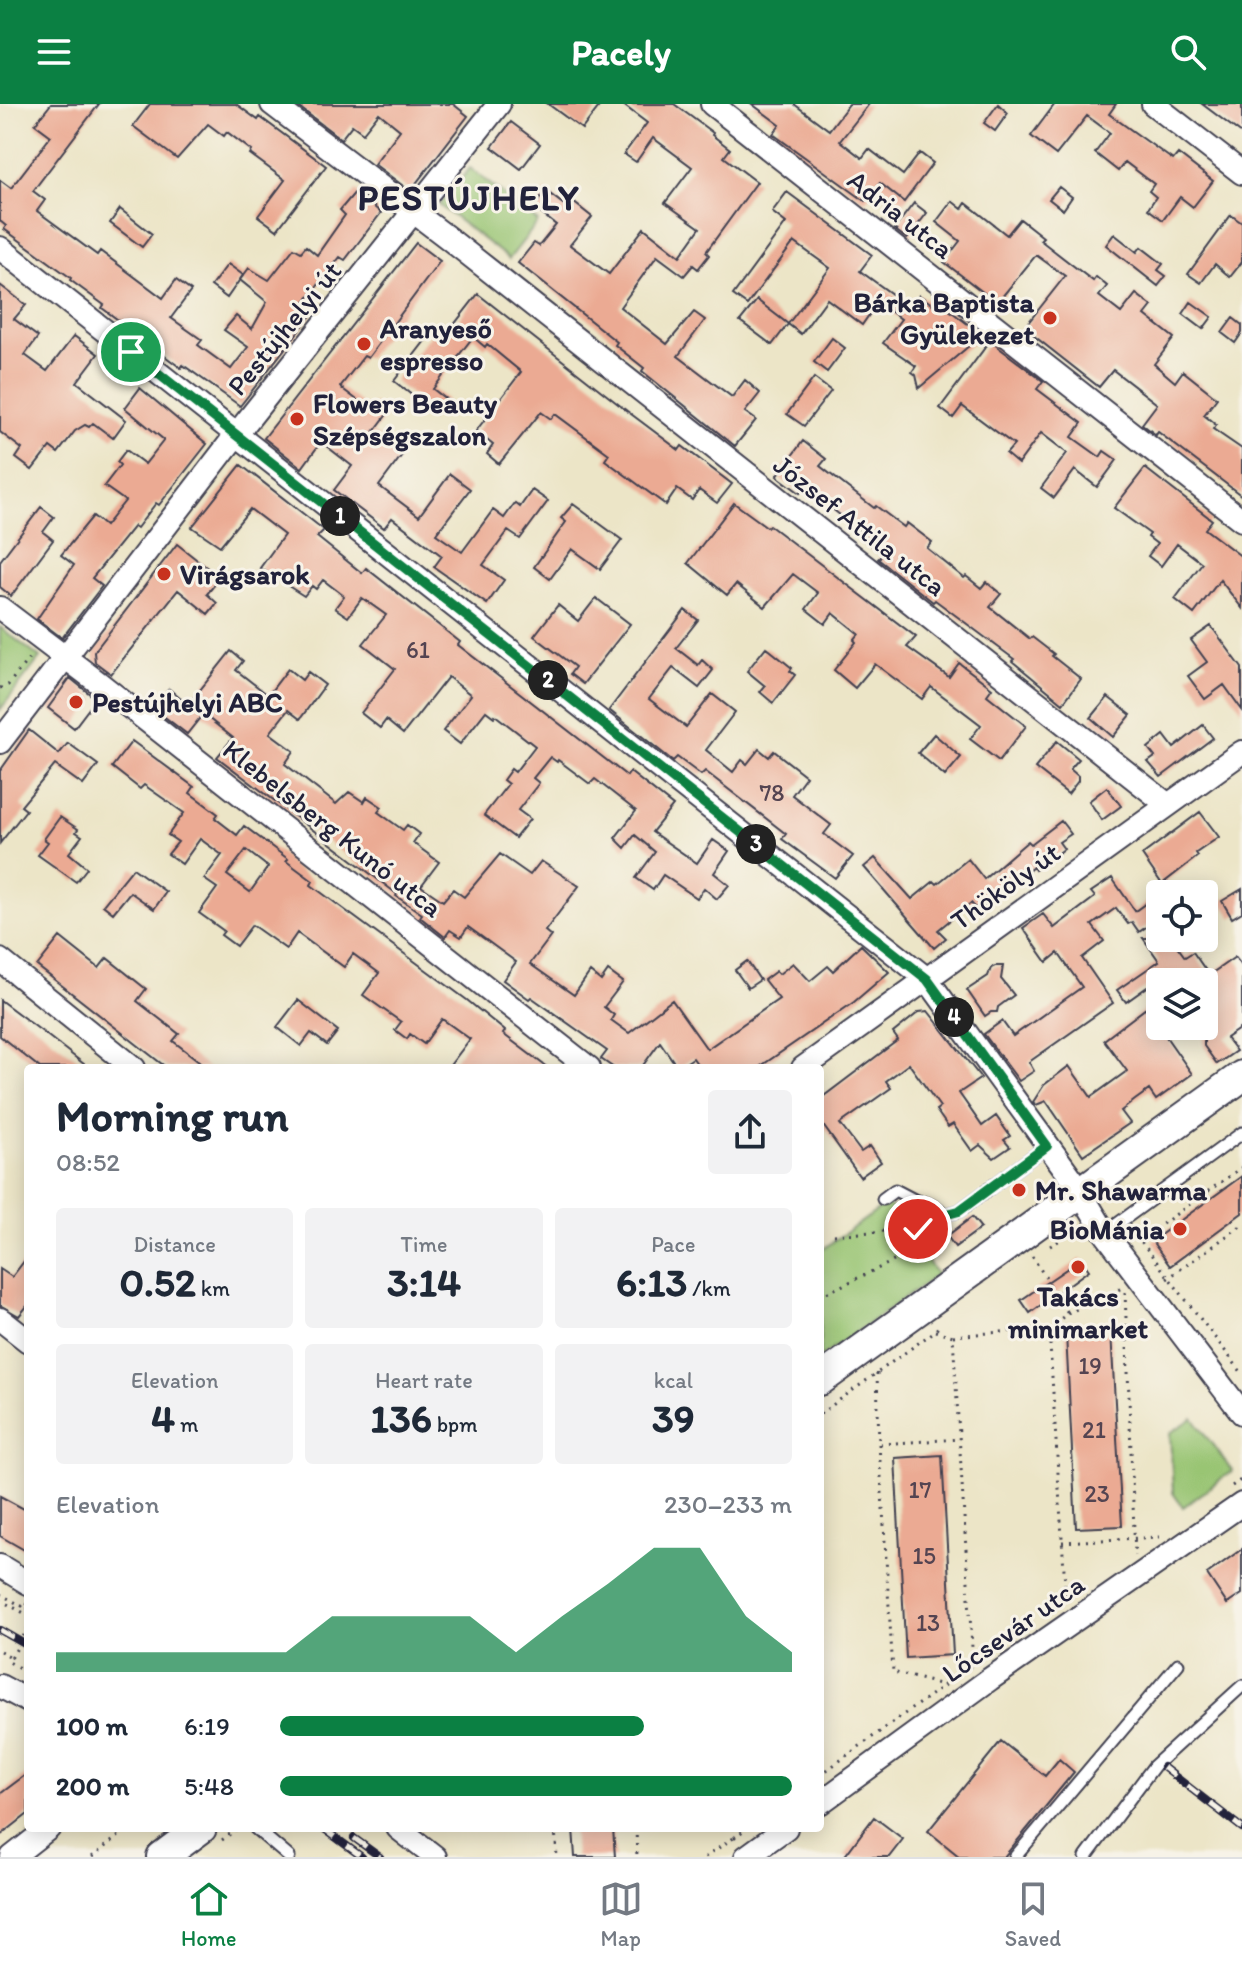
<!DOCTYPE html>
<meta charset="utf-8">
<style>
:root{--surface:#fff;--page:#f2f2f3;--text:#1f2937;--muted:#747a83;--line:#e0e1e3;--accent:#0b8043}
body{margin:0;font-family:Itim,sans-serif;background:var(--page);color:var(--text);height:100vh;display:flex;flex-direction:column;font-size:30px;white-space:nowrap}
*{box-sizing:border-box;margin:0}
p{font-size:26px;color:var(--muted)}
.icon{flex:none;width:44px;height:44px;fill:none;stroke:currentColor;stroke-width:2;stroke-linecap:round;stroke-linejoin:round}
.map{position:relative;flex:1;overflow:hidden}
.panel{position:absolute;left:24px;top:960px;width:800px;height:768px;display:flex;flex-direction:column;background:var(--surface);border-radius:8px;box-shadow:0 4px 20px #0003}
.panel>*{flex:none}
.tools{position:absolute;left:1146px;top:776px;display:grid;gap:16px}
.tools a{display:grid;place-items:center;width:72px;height:72px;border-radius:8px;background:var(--surface);box-shadow:0 4px 20px #0003;font-size:40px}
.pin{position:absolute;display:grid;place-items:center;width:68px;height:68px;color:#fff;margin:-34px;border:4px solid #fff;border-radius:50%;box-shadow:0 2px 8px #0007}
.km{position:absolute;width:40px;height:40px;margin:-20px;border-radius:50%;background:#222;color:#fff;font-size:22px;line-height:40px;text-align:center}
.round{display:grid;place-items:center;flex:none;width:84px;height:84px;border-radius:8px;background:var(--page)}
.head{display:flex;align-items:center;justify-content:space-between;height:136px;padding:0 32px}
h1{font-size:44px;font-weight:700;line-height:60px}
.stats{display:grid;grid-template-columns:repeat(3,1fr);gap:12px;height:136px;padding:8px 32px}
.stats div{display:grid;align-content:center;border-radius:8px;background:var(--page);text-align:center}
.stats b{font-size:40px;font-weight:700}
.stats small{font-size:22px;font-weight:400}
.stats p{font-size:22px}
.chart{height:224px;padding:16px 32px}
.chart p{display:flex;justify-content:space-between}
.chart svg{width:100%;height:144px;margin-top:8px;fill:var(--accent);opacity:.7}
ul{padding:0 32px;list-style:none;font-size:26px}
li{display:grid;grid-template-columns:128px 96px 1fr;align-items:center;height:60px}
li i{height:20px;border-radius:10px;background:var(--accent)}
header{display:flex;justify-content:space-between;align-items:center;height:104px;padding:0 32px;background:var(--accent);color:#fff;font-size:36px;font-weight:700}
.tabs{display:flex;justify-content:space-around;align-items:center;height:112px;border-top:2px solid var(--line);background:var(--surface);font-size:22px;color:var(--muted)}
.tabs a{display:grid;justify-items:center;gap:4px}
.tabs .on{color:var(--accent)}
.map>svg:first-child{display:block}
</style>
<header><svg class="icon" aria-label="menu" viewBox="0 0 24 24"><path d="M4 6h16M4 12h16M4 18h16"/></svg>Pacely<svg class="icon" aria-label="search" viewBox="0 0 24 24"><circle cx="10" cy="10" r="6"/><path d="M15 15l6 6"/></svg></header>
<div class="map">
<svg width="1242" height="1753" viewBox="0 0 1242 1753">
<rect width="100%" height="100%" fill="#f7f3e8"/>
<filter id="ink" filterUnits="userSpaceOnUse"><feTurbulence type="fractalNoise" baseFrequency=".0125" numOctaves="2"/><feDisplacementMap in="SourceGraphic" scale="16" xChannelSelector="R" yChannelSelector="G"/><feConvolveMatrix kernelMatrix="1 2 1 2 8 2 1 2 1" color-interpolation-filters="sRGB"/></filter>
<filter id="wash" filterUnits="userSpaceOnUse"><feTurbulence type="fractalNoise" baseFrequency=".006" numOctaves="4" result="noise"/><feDisplacementMap in="SourceGraphic" scale="32" xChannelSelector="R" yChannelSelector="G"/><feGaussianBlur stdDeviation="1.8" result="paint"/><feColorMatrix in="noise" values="0 0 0 0 0 0 0 0 0 0 0 0 0 0 0 0 0 1.4 0 .05"/><feComposite in="paint" operator="in"/></filter>
<g filter="url(#wash)">
<rect width="100%" height="100%" fill="#ece5c7"/>
<!-- green -->
<path fill="#98c472" stroke="#5d7356" stroke-width="2" d="M470,64L538,118L509,155L439,101Z
M0,523L40,554L0,606Z
M888,1099L937,1171L820,1254V1147Z
M1193,1314L1232,1367L1183,1403L1173,1389L1170,1329Z"/>
<g id="blocks">
<!-- building -->
<path fill="#ebaa93" fill-rule="evenodd" d="M51,0H99L33,87L45,96L37,107L97,151L100,147L163,194L176,176L191,187L171,214L202,236L198,241L231,265L248,243L224,226L236,212L252,225L267,198L240,176L249,164L269,176L294,144L301,148L306,142L317,151L345,111L340,106L356,87L381,109L345,156L340,153L302,202L312,210L240,302L183,261L181,264L162,250L163,249L102,204L104,201L70,176L71,174L4,125L6,122L0,117V76L11,84L51,32L35,20Z
M150,0H236L258,16L260,13L326,62L277,126L258,112L285,76L250,50L252,47L227,28L224,32L208,20L177,55L133,22Z
M295,0H453L468,12L410,87L374,60L400,26L379,9L363,29L352,21L341,35Z
M548,0H601L582,25Z
M622,0H674L713,29L712,31L730,45L724,53L757,78L706,148L709,151L698,165L693,161L684,172L657,152L620,203L667,240L694,208L705,216L678,252L732,293L745,276L760,289L745,308L756,316L735,342L642,267L644,264L615,241L617,238L518,159L534,139L539,142L556,121L533,103L546,87L563,100L568,94L592,113L570,141L609,170L644,124L680,152L700,124L665,99L692,63L653,34L636,58L624,50L647,19Z
M752,0H794L829,26L849,0H869L840,37L862,54L869,45L903,71L920,49L933,59L904,98L880,79L865,97L773,30L780,21Z
M998,0L1008,9L995,27L984,19Z
M1055,0H1116L1109,10L1173,56L1178,50L1213,77L1193,103L1180,93L1163,116L1148,105L1156,93L1149,87L1154,80L1125,58L1118,67L1095,49L1110,29L1087,12L1056,51L1031,32Z
M1202,0H1242V30Z
M511,18L540,40L521,65L492,43Z
M1059,83L1072,93L1063,106L1049,95Z
M787,88L872,151L860,167L910,203L919,191L941,206L944,202L982,231L919,284L916,271L912,268L916,262L883,239L901,215L878,198L862,221L827,195L801,230L788,220L830,164L794,138L747,201L733,191L786,119L772,108Z
M952,97L962,105L966,99L1007,131L1020,115L1043,133L1040,136L1093,177L1096,173L1107,182L1099,192L1121,209L1136,190L1152,202L1145,211L1174,234L1154,260L1175,278L1183,267L1217,294L1204,311L1216,321L1213,325L1242,345V392L1158,328L1156,331L1142,320L1157,300L1113,266L1099,283L1024,224L1065,172L1036,151L997,199L944,158L960,137L936,118Z
M914,99L927,109L907,135L894,125Z
M120,105L152,130L142,143L110,119Z
M1231,111L1242,119V158L1230,173L1215,160L1201,179L1188,170Z
M1114,130L1137,148L1141,143L1163,160L1158,166L1166,172L1158,182L1106,141Z
M416,139L440,157L368,254L364,252L340,283L369,305L374,299L388,309L373,329L402,351L379,382L419,412L450,370L470,385L436,430L462,448L493,406L504,414L515,399L520,403L532,386L548,397L520,435L508,427L483,461L504,476L487,500L434,463L442,452L392,414L384,424L334,386L352,362L321,338L302,364L264,334Z
M228,160L243,171L227,194L211,182Z
M0,181L26,201L14,215L38,233L25,251L47,267L74,232L98,250L77,278L126,316L113,334L93,319L89,323L85,321L75,327L58,349L50,343L32,366L16,354L22,345L0,328Z
M478,190L627,307L679,346L682,342L732,380L717,399L699,386L692,396L677,385L666,401L605,356L609,350L555,310L551,315L541,308L499,360L487,350L493,341L476,327L521,268L487,240L485,243L473,233L433,285L447,296L436,310L394,277L432,228L442,236Z
M757,196L788,220L772,241L740,217Z
M1191,198L1212,213L1203,225L1183,210Z
M1233,214L1242,221V229L1235,239L1222,229Z
M832,234L845,244L827,268L814,258Z
M990,237L1043,277L1037,285L1082,319L1072,333L1100,353L1104,347L1117,356L1097,383L1075,366L1054,394L1041,384L1067,349L1041,329L1018,360L1006,350L1014,341L962,302L953,314L940,304Z
M814,274L831,287L804,322L787,310Z
M140,284L207,340L159,401L156,399L137,424L134,422L92,474L102,482L62,534L37,515L74,461L61,451L93,412L105,422L125,397L104,382L120,361L117,358L126,346L145,360L164,336L125,304Z
M803,337L826,355L820,362L874,404L876,402L904,423L907,419L932,438L927,444L964,474L966,472L981,484L986,478L1001,490L990,503L1030,535L1032,533L1054,550L1052,552L1081,575L1063,599L1012,557L1014,555L935,496L933,498L878,455L883,450L864,436L866,434L856,427L858,425L804,383L800,389L777,372Z
M241,361L324,426L317,433L362,469L366,464L460,538L458,541L627,672L630,668L673,702L652,728L697,759L713,736L729,747L714,769L729,781L717,795L704,784L697,794L663,771L653,786L636,774L655,748L635,731L625,744L615,734L636,707L595,675L590,680L558,656L557,658L550,653L533,674L539,679L518,706L530,715L515,734L484,711L508,680L503,676L511,665L515,668L535,642L495,611L494,613L486,607L460,640L443,627L471,591L448,573L403,630L386,616L380,624L361,609L395,565L363,540L386,511L362,494L348,513L335,504L344,492L323,476L316,485L312,482L304,492L260,464L284,431L250,405L220,442L192,423Z
M1145,364L1212,416L1205,425L1242,453V504L1220,476L1194,510L1175,495L1202,459L1177,440L1161,462L1148,452L1157,440L1148,433L1150,430L1114,404Z
M734,399L767,423L769,421L916,533L907,543L949,573L959,559L992,584L987,591L1026,622L999,657L970,635L981,621L931,583L922,595L875,560L855,584L834,566L856,538L854,536L859,530L833,509L825,520L806,505L818,489L793,470L765,503L736,480L727,491L688,459Z
M573,400L622,436L600,465L572,445L550,475L534,463L566,418L561,414Z
M41,403L54,413L43,428L53,436L11,492L0,483V457Z
M177,440L220,474L207,490L217,499L208,510L178,486L111,570L95,558L94,548Z
M596,494L630,520L583,580L570,570L575,563L534,532L558,501L578,517Z
M685,506L698,516L676,544L698,561L702,556L713,566L699,584L673,564L649,595L686,623L712,590L735,608L706,646L733,668L742,656L747,660L759,645L769,653L774,647L806,672L792,691L831,721L824,730L853,752L835,774L782,735L786,730L705,667L701,671L677,653L673,657L609,606Z
M1211,522L1242,564V606L1224,581L1205,595L1188,572L1207,558L1191,536Z
M766,543L792,564L790,567L795,571L773,599L760,588L765,582L747,567Z
M231,547L243,557L236,566L268,591L288,565L302,576L308,568L325,581L300,615L288,606L270,629L294,647L285,660L336,700L349,688L364,698L367,693L382,703L378,708L403,726L407,721L419,730L413,739L439,758L421,782L443,797L453,785L464,793L500,750L530,771L541,757L579,782L545,827L551,832L530,860L574,891L590,868L601,877L608,867L623,878L604,903L614,911L611,916L629,929L672,896L707,945L779,895L764,876L776,867L779,870L793,859L810,877L828,862L833,867L861,841L889,868L854,898L758,964H700L693,954L678,964L660,938L641,964H614L601,955L607,947L531,893L529,895L503,876L516,858L468,823L461,833L450,826L445,833L420,813L422,810L396,792L397,790L217,653L233,634L203,610L187,630L153,604L169,585L188,601Z
M70,574L96,595L74,624L48,604Z
M1108,593L1131,611L1113,633L1091,614Z
M1203,621L1213,634L1161,673L1148,658L1155,653L1148,644L1164,631L1174,644Z
M29,626L59,650L68,639L98,661L83,681L55,661L21,702L26,706L0,739V667Z
M934,630L961,653L945,672L918,649Z
M132,637L194,683L190,689L218,710L215,714L237,731L244,722L288,755L286,757L313,777L311,781L467,896L505,927L503,930L548,964H448L470,935L442,915L424,940L410,930L407,935L395,926L401,918L363,891L379,869L353,850L344,863L297,829L286,845L252,821L236,842L221,831L224,827L199,809L217,784L204,775L222,751L200,735L182,760L168,750L178,738L168,731L184,709L144,681L140,685L112,663ZM246,746L268,763L250,788L227,771Z
M1057,637L1079,655L1070,665L1078,672V677L1068,690L1035,664Z
M1107,683L1121,702L1102,716L1089,697Z
M1200,708L1219,733L1196,749L1198,752L1162,780L1142,751Z
M60,713L78,725L76,728L82,732L69,749L87,764L76,778L38,751L48,738L44,735Z
M1061,717L1071,730L1059,738L1064,745L1035,766L1033,763L979,808L971,799L938,826L946,834L934,844L864,763L875,754L912,795L934,777L937,780L968,755L984,775L1028,737L1031,740Z
M133,764L166,788L154,805L130,788L113,809L103,801Z
M1112,774L1135,807L1160,789V813L1139,828L1132,818L1128,820L1116,804L1092,821L1104,837L1082,854L1113,899L1029,958L1034,967L1019,977L984,930L1002,917L1013,932L1082,883L1058,849L1047,858L1023,824L1043,810L1054,824L1095,793L1091,788Z
M1242,785V808L1232,814L1222,797Z
M60,833L99,864L107,854L146,885L137,897L179,930L173,937L208,964H167L37,862Z
M1143,834H1171L1185,853L1193,848L1209,871L1235,853L1242,862V923L1226,934L1236,947L1217,960L1204,942V878L1157,876L1126,898L1117,886L1159,857Z
M747,857L760,876L748,884L735,866Z
M995,862H1003L1001,875L1014,891L998,903L997,908H991L985,912L967,886L988,872L991,864Z
M0,896L44,929L89,964H40L0,932Z
M298,896L338,927L327,941L311,929L301,942L277,923Z
M1146,904L1192,970L1156,996L1149,986L1135,996L1121,1007L1130,1019L1083,1051L1046,997L1036,1001L1033,998L1044,981L1069,962L1091,993L1127,967L1104,936Z
M928,907L981,974L959,989L982,1022L996,1012L1010,1032L1004,1036L1010,1043L994,1054L980,1041L972,1047L953,1020L948,1023L936,1006L940,1003L909,960L886,977L891,984L840,1020L861,1048L870,1042L881,1058L860,1073L820,1017V995L898,936L893,929L919,908Z
M1242,1072V1109L1170,1162L1152,1137Z
M972,1113L981,1124L955,1143L947,1132Z
M28,1152V1201L19,1212L0,1201V1165L12,1173Z
M1081,1155L1089,1166L1030,1209L1021,1196Z
M1111,1228L1122,1422L1076,1424L1066,1230Z
M942,1351L953,1551L906,1554L895,1354Z
M0,1392L28,1407V1448L0,1432Z
M1242,1445V1490L1227,1500L1207,1470Z
M1001,1637L1045,1672L1059,1655L1074,1668L1004,1753H960L928,1727Z
M28,1669V1710L0,1732V1690Z
M874,1713L903,1735L889,1753H844Z
M573,1724H613L615,1753H575Z"/>
</g>
</g>
<g filter="url(#ink)">
<use href="#blocks" fill-opacity="0" stroke="#403f50" stroke-width="2"/>
<g fill="none" stroke-linecap="round" stroke-linejoin="round">
<!-- lane casing -->
<g stroke="#403f50" stroke-width="15">
<path id="lane" d="M883,1095L895,1086L916,1097
M944,1111L930,1124L918,1125L910,1116L909,1106L916,1097C929,1098 936,1101 944,1111L959,1107L1047,1042
M1105,1129L1242,1029
M255,1724L289,1753
M1015,1753L1178,1560
M1086,1753L1154,1662L1242,1582"/>
</g>
<!-- street casing -->
<g stroke="#403f50" stroke-width="26">
<path id="street" d="M272,0L448,134L1168,701
M712,0L1242,416
M1153,0L1242,69
M0,144L927,875L1073,1076L1105,1129L1242,1309
M0,504L99,579L589,964
M0,638L236,331L499,0
M0,856L134,964
M803,964L1242,648
M0,1215L28,1237
M0,1462L28,1479
M0,1582L28,1597
M820,1699L990,1575L1242,1400
M398,1724L435,1753
M12,1753L49,1724
M746,1753L786,1724"/>
</g>
<!-- secondary casing -->
<g stroke="#403f50" stroke-width="34">
<path id="secondary" d="M820,1276L1242,972
M162,1753L201,1724"/>
</g>
<!-- path -->
<path stroke="#403f50" stroke-width="3" stroke-dasharray="2 6" stroke-linecap="butt" d="M0,584L8,581L29,554H34
M1242,1063L1140,1136L1242,1269
M834,1131L898,1126
M1050,1142L1070,1130L1082,1132
M1032,1152L1068,1209
M1167,1175L1242,1121
M1125,1188L1135,1452
M820,1192L921,1144
M1049,1224L1066,1498
M935,1227L953,1232L973,1560
M953,1232L1049,1224L1068,1209L1122,1184
M877,1269L879,1340L960,1335
M820,1310L935,1227L941,1219
M879,1340L893,1568L943,1581
M1232,1382L1242,1375
M1062,1438L1159,1433
M0,1490L22,1502L24,1498L28,1500
M0,1496L24,1509L28,1505
M28,1524L9,1558L28,1569
M0,1547L11,1553
M820,1671L979,1556
M555,1724L557,1753
M636,1724L637,1753
M734,1724L735,1733L747,1724
M222,1736L238,1724
M92,1753L129,1724
M705,1753L735,1733"/>
<!-- lane -->
<use href="#lane" stroke="#fff" stroke-width="11"/>
<!-- street -->
<use href="#street" stroke="#fff" stroke-width="22"/>
<!-- secondary -->
<use href="#secondary" stroke="#fff" stroke-width="30"/>
<!-- rail casing -->
<g stroke="#22223b" stroke-width="8">
<path id="rail" d="M0,1526L28,1542
M1163,1663L1242,1724
M323,1724L362,1753
M354,1734L380,1753"/>
</g>
<!-- rail -->
<use href="#rail" stroke="#f7f3e8" stroke-width="5" stroke-dasharray="15" stroke-linecap="butt"/>
</g>
</g>
<g fill="none" stroke-linecap="round" stroke-linejoin="round" filter="url(#ink)">
<!-- route casing -->
<g stroke="#fff" stroke-width="16">
<path id="route" d="M131,248L927,875L1047,1042L959,1107L944,1111L930,1124L918,1125"/>
</g>
<!-- route -->
<use href="#route" stroke="#0b8043" stroke-width="10"/>
</g>
<!-- markers -->
<g fill="#c8321e" stroke="#f7f3e8" stroke-width="3">
<circle cx="1050" cy="214" r="8"/>
<circle cx="364" cy="240" r="8"/>
<circle cx="297" cy="315" r="8"/>
<circle cx="164" cy="470" r="8"/>
<circle cx="76" cy="598" r="8"/>
<circle cx="1019" cy="1086" r="8"/>
<circle cx="1180" cy="1125" r="8"/>
<circle cx="1078" cy="1163" r="8"/>
</g>
<g text-anchor="middle" stroke-width="6" stroke-linejoin="round" paint-order="stroke">
<!-- number labels -->
<g font-size="24" fill="#544451">
<text x="418" y="554">61</text>
<text x="772" y="697">78</text>
<text x="1090" y="1270">19</text>
<text x="1094" y="1334">21</text>
<text x="920" y="1394">17</text>
<text x="1097" y="1398">23</text>
<text x="924" y="1460">15</text>
<text x="928" y="1527">13</text>
</g>
<!-- street labels -->
<g font-size="28" fill="#22223b" stroke="#f7f3e8">
<text transform="translate(901 110) rotate(38)" y="10">Adria utca</text>
<text transform="translate(284 224) rotate(-51)" y="10">Pestújhelyi út</text>
<text transform="translate(860 421) rotate(38)" y="10">József Attila utca</text>
<text transform="translate(333 724) rotate(38)" y="10">Klebelsberg Kunó utca</text>
<text transform="translate(1005 782) rotate(-36)" y="10">Thököly út</text>
<text transform="translate(1013 1524) rotate(-35)" y="10">Lőcsevár utca</text>
</g>
<!-- poi labels -->
<g font-size="28" font-weight="bold" fill="#22223b" stroke="#f7f3e8" text-anchor="start">
<text x="1034" y="208" text-anchor="end">Bárka Baptista<tspan x="1034" dy="32">Gyülekezet</tspan></text>
<text x="380" y="234">Aranyeső<tspan x="380" dy="32">espresso</tspan></text>
<text x="313" y="309">Flowers Beauty<tspan x="313" dy="32">Szépségszalon</tspan></text>
<text x="180" y="480">Virágsarok</text>
<text x="92" y="608">Pestújhelyi ABC</text>
<text x="1035" y="1096">Mr. Shawarma</text>
<text x="1164" y="1135" text-anchor="end">BioMánia</text>
<text x="1078" y="1202" text-anchor="middle">Takács<tspan x="1078" dy="32">minimarket</tspan></text>
</g>
<!-- district labels -->
<g font-size="36" font-weight="bold" letter-spacing="2" fill="#22223b" stroke="#f7f3e8">
<text x="469" y="106">PESTÚJHELY</text>
</g>
</g>
</svg>
<div class="tools">
<a><svg class="icon" aria-label="locate" viewBox="0 0 24 24"><circle cx="12" cy="12" r="6"/><path d="M12 2v4M12 18v4M2 12h4M18 12h4"/></svg></a>
<a><svg class="icon" aria-label="layers" viewBox="0 0 24 24"><path d="M12 4l9 5-9 5-9-5zM3 14l9 5 9-5"/></svg></a>
</div>
<div class="pin" style="left:131px;top:248px;background:#1e9e55"><svg class="icon" aria-label="arrive" viewBox="0 0 24 24"><path d="M6 21V4h12l-3 4 3 4H6"/></svg></div>
<div class="pin" style="left:918px;top:1125px;background:#d93025"><svg class="icon" aria-label="check" viewBox="0 0 24 24"><path d="M5 12l5 5 9-10"/></svg></div>
<b class="km" style="left:340px;top:412px">1</b>
<b class="km" style="left:548px;top:576px">2</b>
<b class="km" style="left:756px;top:740px">3</b>
<b class="km" style="left:954px;top:913px">4</b>
<section class="panel">
<div class="head"><div><h1>Morning run</h1><p>08:52</p></div><a class="round"><svg class="icon" aria-label="share" viewBox="0 0 24 24"><path d="M12 15V3M7 8l5-5 5 5M5 13v7h14v-7"/></svg></a></div>
<div class="stats">
<div><p>Distance</p><b>0.52<small> km</small></b></div>
<div><p>Time</p><b>3:14</b></div>
<div><p>Pace</p><b>6:13<small> /km</small></b></div>
</div>
<div class="stats">
<div><p>Elevation</p><b>4<small> m</small></b></div>
<div><p>Heart rate</p><b>136<small> bpm</small></b></div>
<div><p>kcal</p><b>39</b></div>
</div>
<div class="chart"><p><span>Elevation</span>230–233 m</p>
<svg viewBox="0 0 160 44" preserveAspectRatio="none"><path d="M0 44V38L10 38L20 38L30 38L40 38L50 38L60 27L70 27L80 27L90 27L100 38L110 27L120 17L130 6L140 6L150 27L160 38V44z"/></svg>
</div>
<ul>
<li><b>100 m</b>6:19<i style="width:71%"></i></li>
<li><b>200 m</b>5:48<i style="width:100%"></i></li>
</ul>
</section>
</div>
<nav class="tabs">
<a class="on"><svg class="icon" aria-label="home" viewBox="0 0 24 24"><path d="M3 11l9-7 9 7M6 9v11h12V9"/></svg>Home</a>
<a><svg class="icon" aria-label="map" viewBox="0 0 24 24"><path d="M3 6l6-2 6 2 6-2v14l-6 2-6-2-6 2zM9 4v14M15 6v14"/></svg>Map</a>
<a><svg class="icon" aria-label="saved" viewBox="0 0 24 24"><path d="M7 4h10v16l-5-4-5 4z"/></svg>Saved</a>
</nav>
